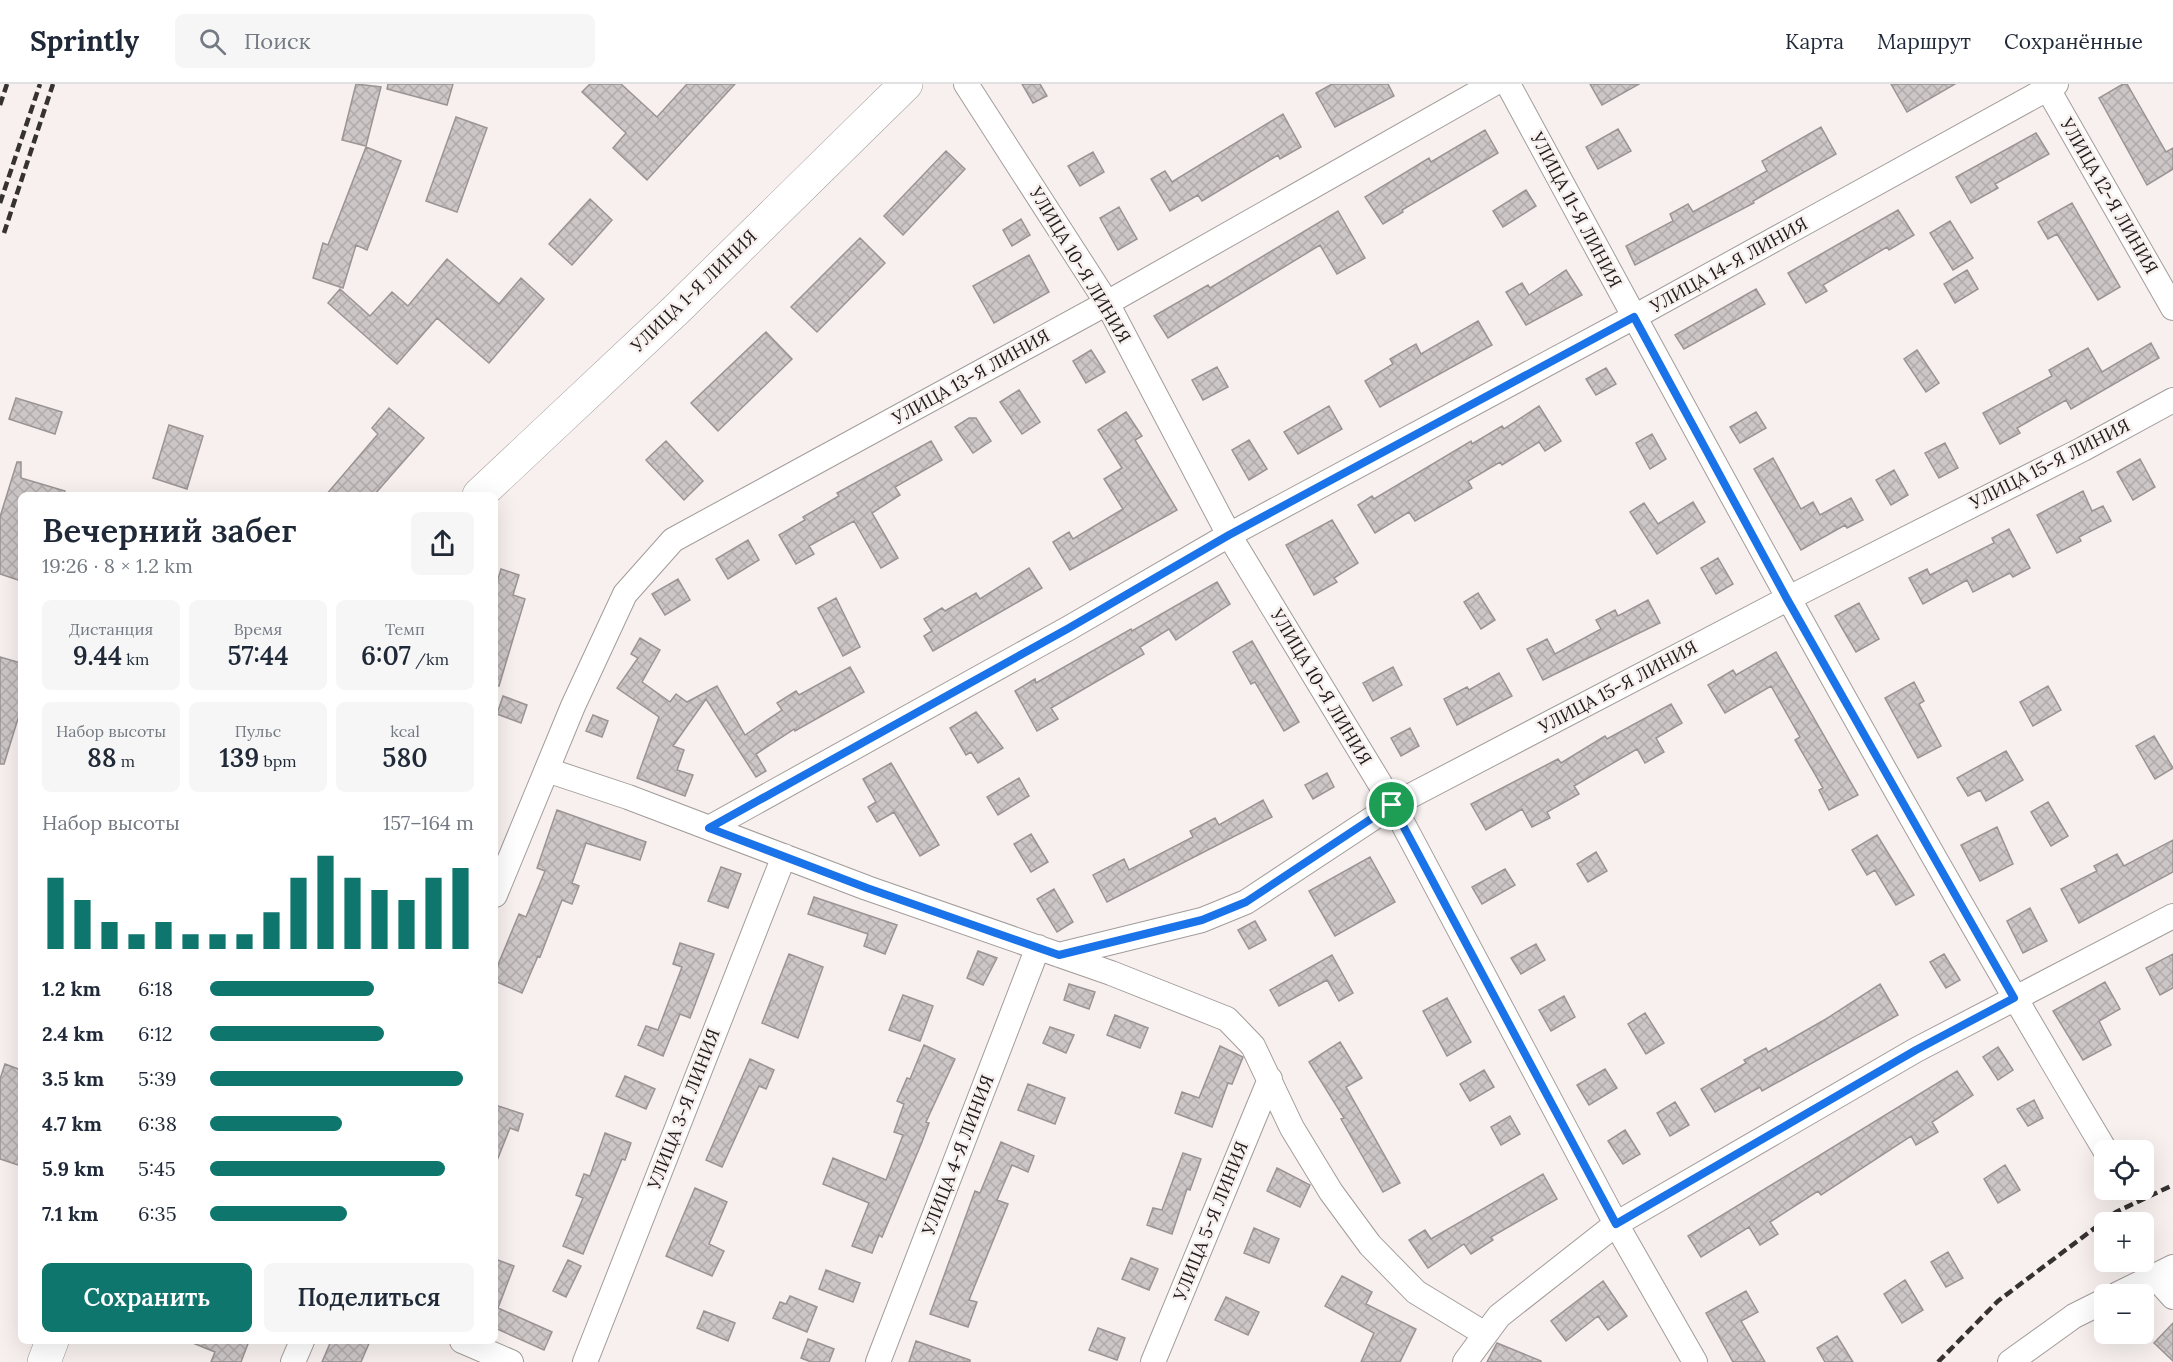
<!DOCTYPE html>
<html lang="ru">
<meta charset="utf-8">
<style>
:root{--surface:#fff;--page:#f6f6f7;--text:#1f2937;--muted:#747a83;--line:#e0e1e3;--accent:#0f766e}
body{margin:0;font-family:Lora,serif;background:var(--page);color:var(--text);height:100vh;display:flex;flex-direction:column;font-size:22px;white-space:nowrap}
*{box-sizing:border-box;margin:0}
p{font-size:20px;color:var(--muted)}
.icon{flex:none;width:33px;height:33px;fill:none;stroke:currentColor;stroke-width:2;stroke-linecap:round;stroke-linejoin:round}
.map{position:relative;flex:1;overflow:hidden}
.details{position:absolute;left:18px;top:408px;width:480px;height:852px;display:flex;flex-direction:column;background:var(--surface);border-radius:9px;box-shadow:0 6px 24px #0002}
.details>*{flex:none}
.tools{position:absolute;left:2094px;top:1056px;display:grid;gap:12px}
.tools a{display:grid;place-items:center;width:60px;height:60px;border-radius:9px;background:var(--surface);box-shadow:0 6px 24px #0002;font-size:30px}
.pin{position:absolute;display:grid;place-items:center;width:51px;height:51px;color:#fff;margin:-26px;border:3px solid #fff;border-radius:50%;box-shadow:0 2px 6px #0007}
.round{display:grid;place-items:center;flex:none;width:63px;height:63px;border-radius:9px;background:var(--page)}
.head{display:flex;align-items:center;justify-content:space-between;height:102px;padding:0 24px}
h1{font-size:33px;font-weight:600;line-height:45px}
.metrics{display:grid;grid-template-columns:repeat(3,1fr);gap:9px;height:102px;padding:6px 24px}
.metrics div{display:grid;align-content:center;border-radius:9px;background:var(--page);text-align:center}
.metrics b{font-size:26px;font-weight:600}
.metrics small{font-size:16px;font-weight:400}
.metrics p{font-size:16px}
.chart{height:168px;padding:12px 24px}
.chart p{display:flex;justify-content:space-between}
.chart svg{width:100%;height:108px;margin-top:6px;stroke:var(--accent);stroke-width:6}
.button{display:flex;gap:12px;margin-top:auto;padding:12px 24px}
.button a{flex:1;height:69px;border-radius:9px;background:var(--accent);color:#fff;font-size:24px;font-weight:600;line-height:69px;text-align:center}
.button a+a{background:var(--page);color:var(--text)}
ul{padding:0 24px;list-style:none;font-size:20px}
li{display:grid;grid-template-columns:96px 72px 1fr;align-items:center;height:45px}
li i{height:15px;border-radius:8px;background:var(--accent)}
header{display:flex;align-items:center;gap:36px;box-sizing:border-box;height:84px;padding:0 30px;background:var(--surface);border-bottom:2px solid var(--line)}
header strong{font-size:28px}
nav{display:flex;gap:33px;margin-inline-start:auto;font-size:21px}
.search{width:420px;height:54px;background:var(--page);display:flex;align-items:center;gap:15px;box-sizing:border-box;padding:0 21px;border-radius:9px;color:var(--muted);font-size:22px}
.map>svg:first-child{display:block}
</style>
<header>
<strong>Sprintly</strong>
<div class="search"><svg class="icon" aria-label="search" viewBox="0 0 24 24"><circle cx="10" cy="10" r="6"/><path d="M15 15l6 6"/></svg>Поиск</div>
<nav><a>Карта</a><a>Маршрут</a><a>Сохранённые</a></nav>
</header>
<div class="map">
<svg width="2173" height="1278" viewBox="0 0 2173 1278">
<defs>
<pattern id="building-cross-hatch" width="8" height="8" patternUnits="userSpaceOnUse" patternTransform="scale(1.5)"><rect width="8" height="8" fill="#cdc6c6"/><path d="M0 0l8 8M0 8l8-8" fill="none" stroke="#b0aaaa"/></pattern>
</defs>
<rect width="100%" height="100%" fill="#f7f0ee"/>
<!-- building -->
<path fill="url(#building-cross-hatch)" stroke="#9b9494" stroke-width="1.5" d="M356,0L381,3L366,62L342,56Z
M388,0H453L447,21L387,5Z
M590,0H621L657,33L687,0H735L647,96L613,64L626,49L582,8Z
M1022,0H1040L1047,12L1033,19Z
M1332,0H1388L1394,12L1335,43L1316,9Z
M1590,0H1639L1602,21Z
M1891,0H1955L1907,28Z
M2123,0H2127L2166,68L2173,64V85L2147,101L2099,14Z
M1283,30L1301,63L1280,75L1278,71L1202,117L1198,111L1170,127L1151,95L1165,87L1172,98Z
M456,33L487,44L457,128L426,117Z
M1821,43L1836,70L1753,117L1754,119L1635,181L1626,162L1673,137L1670,130L1688,120L1693,128L1767,87L1762,77Z
M1618,45L1631,67L1598,85L1586,63Z
M1485,46L1498,69L1402,126L1403,128L1383,140L1365,113L1429,74L1431,78Z
M2036,49L2049,70L1995,100L1998,104L1971,119L1956,93Z
M366,63L401,77L367,166L356,161L343,204L313,194L323,159L328,161Z
M946,67L965,85L903,151L884,132Z
M1093,68L1104,88L1080,102L1068,82Z
M1526,106L1536,122L1503,143L1493,127Z
M590,115L612,136L572,181L549,160Z
M2072,119L2120,203L2098,216L2057,150L2048,155L2038,138Z
M1119,123L1137,155L1118,166L1100,134Z
M1898,126L1914,151L1889,166L1887,163L1823,201L1827,207L1806,219L1788,189Z
M1338,127L1365,174L1337,190L1320,161L1168,254L1154,232L1208,201L1210,204Z
M1021,135L1030,151L1012,162L1003,146Z
M1950,137L1973,174L1953,186L1930,149Z
M860,154L885,179L817,248L791,223Z
M1029,171L1049,208L994,239L973,202Z
M447,175L499,220L521,194L544,215L489,279L437,234L397,280L328,219L340,205L370,232L392,208L408,222Z
M1566,186L1582,211L1526,241L1506,208L1522,199L1529,211Z
M1967,186L1978,205L1955,219L1944,200Z
M1756,205L1765,220L1684,265L1675,251Z
M1478,237L1492,261L1380,323L1365,297L1393,280L1390,275L1416,260L1421,270Z
M766,248L792,275L718,347L691,319Z
M2151,259L2159,274L2071,325L2066,316L2017,344L2020,349L2000,360L1983,329L2052,292L2049,286L2088,264L2102,288Z
M1091,266L1105,288L1086,299L1073,277Z
M1917,266L1939,299L1926,308L1904,275Z
M1217,283L1228,303L1203,316L1192,296Z
M1606,284L1616,300L1596,311L1586,295Z
M1019,306L1040,338L1022,350L1000,318Z
M16,314L62,328L55,350L9,335Z
M1329,322L1342,345L1298,370L1284,348Z
M1539,322L1561,357L1545,367L1539,358L1502,381L1500,378L1468,397L1472,404L1415,437L1409,428L1375,449L1358,421L1372,412L1374,415L1471,357L1472,360L1502,342L1504,345Z
M389,324L424,354L374,411H326L378,350L372,344Z
M1126,328L1142,352L1135,356L1177,426L1070,486L1053,458L1069,448L1073,455L1123,425L1104,395L1122,384L1098,346Z
M1756,328L1766,344L1740,359L1730,343Z
M969,334H976L991,357L973,369L955,343Z
M169,341L203,352L187,405L153,394Z
M1652,350L1666,375L1650,385L1636,359Z
M1249,356L1267,385L1249,396L1232,366Z
M666,357L703,397L684,416L646,376Z
M931,357L942,376L895,403L900,411L872,429L898,474L881,484L854,437L809,462L814,470L796,480L779,451L805,436L803,433L839,412L837,409Z
M1945,359L1958,384L1939,394L1925,369Z
M1773,374L1801,425L1813,418L1820,431L1851,414L1863,436L1847,444L1845,441L1801,466L1754,385Z
M2140,375L2155,403L2133,416L2117,388Z
M17,378H21V394L65,407L64,411H21V497L0,490V433Z
M1894,386L1908,411L1891,421L1876,396Z
M2083,407L2092,427L2103,422L2111,437L2079,453L2081,457L2057,469L2037,431Z
M1693,418L1705,438L1657,470L1630,428L1644,419L1658,440Z
M1332,436L1358,479L1334,494L1337,498L1314,511L1286,461Z
M2009,445L2030,484L2013,493L2010,489L1973,508L1967,496L1923,520L1909,494L1927,485L1930,491L1994,459L1992,454Z
M748,456L759,476L728,495L716,475Z
M1718,474L1733,500L1716,510L1701,484Z
M1029,484L1042,504L933,567L924,552L932,547L924,535L942,524L945,527L976,509L980,515Z
M501,485L519,491L513,511L525,515L499,602L495,601V505Z
M678,495L690,516L665,531L652,510Z
M1217,498L1230,520L1176,556L1169,545L1140,563L1144,570L1051,624L1058,635L1037,647L1015,607L1035,595L1036,599L1131,545L1132,547Z
M1478,509L1495,536L1481,545L1464,518Z
M836,514L860,563L843,572L818,524Z
M1648,516L1660,539L1543,596L1527,565L1547,555L1555,570L1601,545L1596,536L1615,526L1618,532Z
M1859,519L1879,555L1856,568L1835,532Z
M640,554L660,566L642,598L670,618L676,610L687,618L717,602L745,651L782,626L777,619L796,607L799,611L850,583L864,608L795,647L794,645L756,670L766,687L756,693L706,615L673,662L684,666L677,686L693,691L685,712L637,694L659,633L617,604L638,574L631,570Z
M1252,557L1299,638L1284,647L1255,598L1251,600L1233,568Z
M1776,568L1858,711L1829,726L1819,706L1823,704L1795,656L1800,653L1771,602L1725,629L1708,601L1733,586L1736,591Z
M0,573L21,579V625L4,680H0Z
M1393,583L1402,601L1373,617L1363,599Z
M1499,589L1512,612L1457,641L1444,615L1467,603L1469,606Z
M1914,598L1924,617L1919,620L1941,662L1918,674L1885,614Z
M2048,602L2061,626L2033,642L2020,618Z
M503,612L527,621L521,639L497,630Z
M1671,620L1682,639L1656,654L1664,668L1645,679L1637,665L1574,702L1579,710L1547,728L1550,734L1532,743L1522,725L1486,746L1471,720L1558,675L1561,679L1605,652L1607,655Z
M976,628L1003,664L978,679L971,668L966,671L950,644Z
M593,631L608,637L602,653L586,647Z
M1410,644L1419,662L1401,672L1391,654Z
M2154,652L2173,684L2155,695L2136,662Z
M2006,667L2023,696L1986,717L1980,706L1968,712L1957,694Z
M891,679L939,761L920,772L894,728L877,738L868,723L876,718L863,695Z
M1327,689L1334,703L1313,715L1305,701Z
M1019,694L1029,712L998,731L987,713Z
M1263,716L1272,733L1107,818L1093,791L1124,775L1129,786L1193,753L1190,747L1215,734L1219,741Z
M2048,718L2068,752L2051,762L2031,728Z
M557,726L646,758L640,776L586,759L572,799L579,802L572,820L562,816L540,873L538,872L522,909L495,897V888L519,830L526,833L545,787L537,784Z
M1997,743L2013,780L1980,797L1961,761Z
M1031,750L1048,778L1031,788L1014,760Z
M1877,751L1914,811L1896,821L1875,786L1867,791L1852,766Z
M2173,756V788L2079,839L2061,805L2097,787L2094,782L2117,770L2124,782Z
M1596,768L1607,787L1588,798L1577,780Z
M1370,773L1395,818L1335,852L1309,807Z
M721,783L741,790L728,824L708,817Z
M1505,785L1515,801L1482,820L1472,803Z
M1054,805L1073,838L1057,848L1037,815Z
M814,813L897,841L885,870L864,862L868,850L808,830Z
M2030,824L2047,857L2023,869L2007,837Z
M1255,837L1266,856L1249,865L1238,846Z
M680,859L714,870L690,934L680,930L663,972L638,961L646,942L658,946L682,883L673,880Z
M1536,860L1545,876L1521,890L1511,874Z
M978,867L997,874L983,901L967,894Z
M789,870L823,883L798,954L762,939Z
M1944,870L1960,896L1946,904L1930,878Z
M2173,870V904L2160,911L2146,884Z
M1332,871L1353,909L1339,917L1327,896L1279,922L1270,906Z
M2105,898L2120,925L2099,937L2111,961L2083,976L2053,927Z
M1069,900L1095,908L1089,925L1064,916Z
M1880,900L1898,931L1762,1007L1760,1003L1715,1028L1701,1005L1746,979L1744,976L1766,964L1768,968L1826,935Z
M903,911L933,922L920,957L889,946Z
M1564,912L1575,933L1551,947L1539,926Z
M1447,914L1471,958L1447,972L1423,927Z
M1645,929L1664,959L1646,970L1628,940Z
M1115,931L1148,944L1140,964L1107,951Z
M1050,943L1074,951L1066,969L1043,959Z
M1340,958L1362,994L1346,1003L1400,1099L1383,1108L1341,1035L1344,1034L1309,978Z
M924,961L955,975L926,1038L929,1039L922,1058L882,1153L879,1151L872,1169L852,1162L869,1119L823,1100L833,1074L886,1096L903,1051L894,1048L904,1020L897,1017L907,994L910,995Z
M1220,962L1243,973L1232,1000L1228,999L1212,1043L1175,1029L1182,1008L1199,1014Z
M1998,963L2013,986L1998,996L1983,973Z
M750,975L774,986L766,1005L759,1002L722,1083L706,1076Z
M5,980L21,986V1082L0,1075V995Z
M1605,985L1617,1004L1589,1021L1577,1001Z
M1484,986L1494,1003L1470,1017L1460,1000Z
M1957,987L1973,1011L1932,1038L1938,1048L1916,1061L1911,1052L1821,1111L1818,1107L1770,1138L1778,1150L1760,1161L1749,1143L1701,1173L1688,1152Z
M625,992L655,1005L646,1025L616,1012Z
M1028,1000L1065,1014L1055,1040L1018,1026Z
M2034,1016L2043,1034L2028,1042L2017,1025Z
M1675,1018L1689,1041L1670,1052L1657,1029Z
M495,1021L523,1030L518,1047L510,1044L496,1079Z
M1510,1032L1520,1050L1501,1061L1491,1043Z
M1625,1046L1640,1070L1623,1080L1608,1057Z
M605,1049L631,1059L625,1076L622,1075L583,1170L563,1162L583,1114L576,1111L584,1090L590,1092Z
M1001,1058L1034,1072L1028,1088L1012,1081L997,1116L1008,1120L969,1216L977,1218L968,1243L930,1230L975,1107L980,1109Z
M1183,1069L1201,1075L1190,1106L1187,1105L1172,1150L1147,1141L1153,1124L1162,1126Z
M2005,1081L2020,1106L1998,1119L1984,1095Z
M1277,1084L1310,1101L1300,1123L1267,1107Z
M1543,1090L1557,1115L1491,1153L1493,1156L1471,1170L1464,1160L1428,1184L1409,1156L1425,1146L1431,1155Z
M695,1104L727,1118L709,1160L724,1167L712,1192L666,1172Z
M1254,1144L1279,1155L1269,1179L1244,1169Z
M1948,1168L1963,1194L1946,1203L1931,1178Z
M1131,1174L1158,1185L1149,1206L1122,1195Z
M495,1175L514,1182L498,1224L552,1248L544,1266L495,1244Z
M568,1176L581,1182L566,1213L553,1207Z
M826,1186L860,1199L853,1218L819,1205Z
M1342,1192L1372,1208L1366,1220L1416,1245L1400,1278H1361L1374,1249L1325,1222Z
M1905,1196L1923,1226L1902,1239L1884,1210Z
M1603,1197L1627,1232L1608,1246L1598,1232L1566,1257L1551,1237Z
M1746,1207L1758,1228L1741,1237L1765,1278H1733L1706,1229Z
M790,1212L817,1223L807,1248L773,1234L780,1218L786,1220Z
M1226,1213L1259,1228L1248,1251L1215,1236Z
M704,1227L735,1239L728,1257L697,1244Z
M2173,1239V1277L2154,1259Z
M1098,1244L1125,1254L1117,1276L1089,1266Z
M1837,1252L1853,1278H1825L1817,1264Z
M808,1255L834,1265L829,1278H811L801,1274Z
M188,1257H249L241,1278H211L215,1268Z
M331,1257H370L361,1278H322Z
M916,1257L970,1276V1278H909Z
M1497,1259L1541,1277V1278H1487Z"/>
<g fill="none" stroke-linecap="round" stroke-linejoin="round">
<!-- minor casing -->
<g stroke="#a29c9a" stroke-width="26">
<path id="minor" d="M966,0L1107,219L1229,451L1393,721L1616,1140L1695,1278
M1508,0C1702,358 1896,717 2105,1066
M2045,0L2173,224
M547,686L628,713L867,804L1111,889L1227,935L1253,962L1292,1044L1331,1108L1370,1161L1416,1208L1485,1250
M709,744L1069,544L1229,451L1634,233L2056,0
M495,811L573,622L625,510L673,456L1107,219L1493,0
M1059,871L1202,836L1246,818L1393,721L1787,515L2083,365L2173,316
M2155,1193L2173,1213
M2118,1210L2173,1183
M462,1257L511,1278
M293,1278L302,1257
M585,1278L784,772
M878,1278L1038,863
M1153,1278L1270,995
M1465,1278L1499,1232L1616,1140L1916,966L2173,832
M2010,1278L2074,1232L2104,1217"/>
</g>
<!-- secondary casing -->
<g stroke="#a29c9a" stroke-width="34">
<path id="secondary" d="M479,411L677,225L906,0
M44,1278L52,1257"/>
</g>
<!-- minor -->
<use href="#minor" stroke="#fff" stroke-width="24"/>
<!-- secondary -->
<use href="#secondary" stroke="#fff" stroke-width="33"/>
<!-- rail -->
<path stroke="#363231" stroke-width="4.5" stroke-dasharray="9 4.5" stroke-linecap="butt" d="M0,21L7,0
M0,119L40,0
M4,149L53,0
M1938,1278L1998,1217L2116,1128L2173,1101"/>
</g>
<g fill="none" stroke-linecap="round" stroke-linejoin="round">
<!-- route casing -->
<g stroke="#fff" stroke-width="12">
<path id="route" d="M1634,233L1787,515L2014,914L1916,966L1616,1140L1392,721L1246,818L1202,836L1059,871L867,804L709,744L1069,544L1229,451Z"/>
</g>
<!-- route -->
<use href="#route" stroke="#1a73e8" stroke-width="8"/>
</g>
<g text-anchor="middle" stroke-width="5" stroke-linejoin="round" paint-order="stroke">
<!-- street labels -->
<g font-size="18" fill="#1f1c1b" stroke="#f7f0ee">
<text transform="translate(2109 112) rotate(60)" y="6">УЛИЦА 12-Я ЛИНИЯ</text>
<text transform="translate(1576 126) rotate(62)" y="6">УЛИЦА 11-Я ЛИНИЯ</text>
<text transform="translate(1080 181) rotate(59)" y="6">УЛИЦА 10-Я ЛИНИЯ</text>
<text transform="translate(1729 181) rotate(-29)" y="6">УЛИЦА 14-Я ЛИНИЯ</text>
<text transform="translate(694 207) rotate(-44)" y="6">УЛИЦА 1-Я ЛИНИЯ</text>
<text transform="translate(971 293) rotate(-29)" y="6">УЛИЦА 13-Я ЛИНИЯ</text>
<text transform="translate(2050 380) rotate(-27)" y="6">УЛИЦА 15-Я ЛИНИЯ</text>
<text transform="translate(1321 603) rotate(59)" y="6">УЛИЦА 10-Я ЛИНИЯ</text>
<text transform="translate(1618 603) rotate(-28)" y="6">УЛИЦА 15-Я ЛИНИЯ</text>
<text transform="translate(684 1025) rotate(-69)" y="6">УЛИЦА 3-Я ЛИНИЯ</text>
<text transform="translate(958 1071) rotate(-69)" y="6">УЛИЦА 4-Я ЛИНИЯ</text>
<text transform="translate(1211 1137) rotate(-68)" y="6">УЛИЦА 5-Я ЛИНИЯ</text>
</g>
</g>
</svg>
<div class="tools">
<a><svg class="icon" aria-label="locate" viewBox="0 0 24 24"><circle cx="12" cy="12" r="6"/><path d="M12 2v4M12 18v4M2 12h4M18 12h4"/></svg></a>
<a>+</a>
<a>−</a>
</div>
<div class="pin" style="left:1392px;top:721px;background:#1e9e55"><svg class="icon" aria-label="arrive" viewBox="0 0 24 24"><path d="M6 21V4h12l-3 4 3 4H6"/></svg></div>
<section class="details">
<div class="head"><div><h1>Вечерний забег</h1><p>19:26 · 8 × 1.2 km</p></div><a class="round"><svg class="icon" aria-label="share" viewBox="0 0 24 24"><path d="M12 15V3M7 8l5-5 5 5M5 13v7h14v-7"/></svg></a></div>
<div class="metrics">
<div><p>Дистанция</p><b>9.44<small> km</small></b></div>
<div><p>Время</p><b>57:44</b></div>
<div><p>Темп</p><b>6:07<small> /km</small></b></div>
</div>
<div class="metrics">
<div><p>Набор высоты</p><b>88<small> m</small></b></div>
<div><p>Пульс</p><b>139<small> bpm</small></b></div>
<div><p>kcal</p><b>580</b></div>
</div>
<div class="chart"><p><span>Набор высоты</span>157–164 m</p>
<svg viewBox="0 0 160 44" preserveAspectRatio="none"><path d="M5 44V15M15 44V24M25 44V33M35 44V38M45 44V33M55 44V38M65 44V38M75 44V38M85 44V29M95 44V15M105 44V6M115 44V15M125 44V20M135 44V24M145 44V15M155 44V11"/></svg>
</div>
<ul>
<li><b>1.2 km</b>6:18<i style="width:62%"></i></li>
<li><b>2.4 km</b>6:12<i style="width:66%"></i></li>
<li><b>3.5 km</b>5:39<i style="width:96%"></i></li>
<li><b>4.7 km</b>6:38<i style="width:50%"></i></li>
<li><b>5.9 km</b>5:45<i style="width:89%"></i></li>
<li><b>7.1 km</b>6:35<i style="width:52%"></i></li>
</ul>
<div class="button"><a>Сохранить</a><a>Поделиться</a></div>
</section>
</div>
